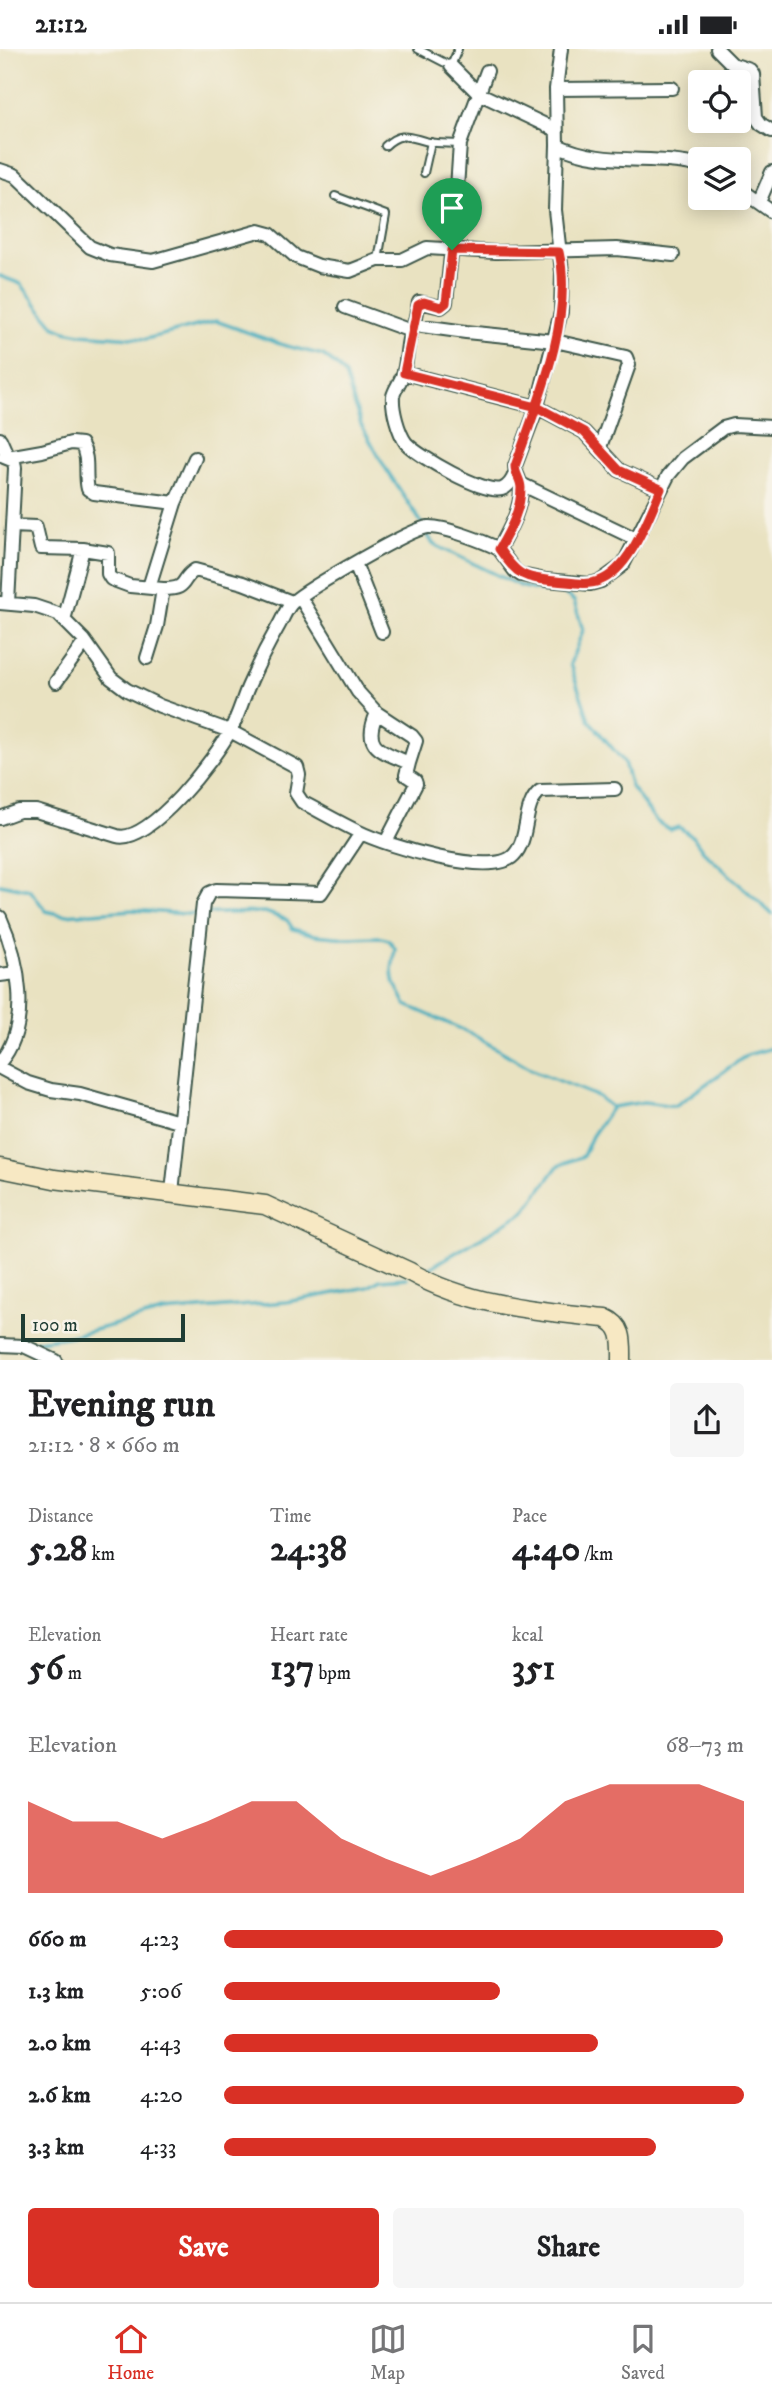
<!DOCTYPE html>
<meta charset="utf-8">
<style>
:root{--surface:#fff;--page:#f6f6f6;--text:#202124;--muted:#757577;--line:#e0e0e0;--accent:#d93025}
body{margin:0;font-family:"IM FELL DW Pica",serif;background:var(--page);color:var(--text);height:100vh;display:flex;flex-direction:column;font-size:26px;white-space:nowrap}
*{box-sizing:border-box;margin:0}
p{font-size:23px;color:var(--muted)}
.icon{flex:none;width:38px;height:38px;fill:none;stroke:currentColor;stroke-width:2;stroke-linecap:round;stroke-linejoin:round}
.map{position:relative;height:1311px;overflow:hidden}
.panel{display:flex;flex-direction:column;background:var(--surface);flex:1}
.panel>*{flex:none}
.fabs{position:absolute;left:688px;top:21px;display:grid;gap:14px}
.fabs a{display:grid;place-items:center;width:63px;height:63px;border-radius:7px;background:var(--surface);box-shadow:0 4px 18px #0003;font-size:35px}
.scale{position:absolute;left:21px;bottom:18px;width:164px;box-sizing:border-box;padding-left:7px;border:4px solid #1f3d34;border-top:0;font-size:19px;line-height:24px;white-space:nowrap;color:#1f3d34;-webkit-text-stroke:5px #f7f3e8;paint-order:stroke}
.pin{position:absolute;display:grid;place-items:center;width:60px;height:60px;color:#fff;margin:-72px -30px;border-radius:50% 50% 50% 0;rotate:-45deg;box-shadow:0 0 7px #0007}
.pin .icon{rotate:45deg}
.round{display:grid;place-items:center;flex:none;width:74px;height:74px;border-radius:7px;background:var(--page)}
.overview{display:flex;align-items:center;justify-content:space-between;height:119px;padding:0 28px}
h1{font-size:38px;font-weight:700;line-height:52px}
.metrics{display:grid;grid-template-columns:repeat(3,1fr);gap:10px;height:119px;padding:7px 28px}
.metrics div{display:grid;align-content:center}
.metrics b{font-size:35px;font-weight:700}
.metrics small{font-size:19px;font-weight:400}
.metrics p{font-size:19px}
.chart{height:196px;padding:14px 28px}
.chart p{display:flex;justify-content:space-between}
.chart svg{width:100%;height:126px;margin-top:7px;fill:var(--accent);opacity:.7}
.cta{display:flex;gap:14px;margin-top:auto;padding:14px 28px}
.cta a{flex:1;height:80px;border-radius:7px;background:var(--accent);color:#fff;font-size:28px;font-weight:700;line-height:80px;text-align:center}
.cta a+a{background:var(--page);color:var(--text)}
ul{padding:0 28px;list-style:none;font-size:23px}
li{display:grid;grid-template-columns:112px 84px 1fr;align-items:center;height:52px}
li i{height:18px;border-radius:9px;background:var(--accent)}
.status{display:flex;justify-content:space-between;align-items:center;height:49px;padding:0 35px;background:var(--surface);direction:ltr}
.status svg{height:19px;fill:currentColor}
.tab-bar{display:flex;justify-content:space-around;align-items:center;height:98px;border-top:2px solid var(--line);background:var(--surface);font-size:19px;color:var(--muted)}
.tab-bar a{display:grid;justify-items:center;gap:4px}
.tab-bar .on{color:var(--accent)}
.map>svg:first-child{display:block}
</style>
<div class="status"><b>21:12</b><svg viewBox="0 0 49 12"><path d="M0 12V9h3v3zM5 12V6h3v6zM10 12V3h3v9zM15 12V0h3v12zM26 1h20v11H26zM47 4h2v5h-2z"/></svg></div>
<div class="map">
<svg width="772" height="1312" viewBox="0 0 772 1312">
<rect width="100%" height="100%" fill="#f7f3e8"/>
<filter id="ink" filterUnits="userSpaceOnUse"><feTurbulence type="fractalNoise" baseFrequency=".0143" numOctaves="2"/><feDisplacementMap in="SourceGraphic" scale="14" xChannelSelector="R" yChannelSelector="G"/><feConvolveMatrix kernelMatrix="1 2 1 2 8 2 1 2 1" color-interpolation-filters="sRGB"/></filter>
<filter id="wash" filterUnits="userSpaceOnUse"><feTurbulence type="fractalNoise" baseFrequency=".00686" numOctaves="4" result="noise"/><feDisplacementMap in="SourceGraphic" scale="28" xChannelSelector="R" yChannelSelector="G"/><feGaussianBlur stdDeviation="1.57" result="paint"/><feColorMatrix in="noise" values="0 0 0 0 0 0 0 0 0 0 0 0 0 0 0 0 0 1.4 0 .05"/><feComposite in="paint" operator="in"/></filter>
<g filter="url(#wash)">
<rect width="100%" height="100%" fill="#e9e2c1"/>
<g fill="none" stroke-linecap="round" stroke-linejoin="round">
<!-- stream -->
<path stroke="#3facbd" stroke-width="3.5" d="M0,227L21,235L54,277L65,282L81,285L146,290L216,272L286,297L323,306L337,317L345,326L361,376L386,420L423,476
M426,483L433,495L520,537L540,542H561L574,552L583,581L570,615L589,671L624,713L631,738L656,772L670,781L679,778L694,789L703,802L772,865
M0,835L30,841L46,862L64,866L133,861L186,865L265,863L287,871L293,880L315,886L346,889L378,888L389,891L395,899L392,921L393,931L406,956L468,983L537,1023L599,1048L611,1058
M423,1223L524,1163L558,1117L583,1107L592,1087L612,1058L644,1053L675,1057L747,1006L772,999
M26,1294L71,1287L163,1263L286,1253L368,1238L380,1231L407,1229"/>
</g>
</g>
<g filter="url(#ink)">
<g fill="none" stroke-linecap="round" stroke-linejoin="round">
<!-- lane casing -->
<g stroke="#3d5649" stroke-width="10">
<path id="lane" d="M418,0L451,17L458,0
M385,97C402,81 410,89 429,93C439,95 450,94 459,95
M424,124L431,93
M335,147L386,166L378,211"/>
</g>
<!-- street casing -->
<g stroke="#3d5649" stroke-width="16">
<path id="street" d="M561,0L556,40L557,96C602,118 653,105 700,117
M717,0L732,15L750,21L753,25L756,68L761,75L772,82
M451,17L478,44L556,81
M556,40L672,39
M0,121L15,126L90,198L110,206L153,212L259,182L270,185L296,208L319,217L350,222L378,211H402L427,199L496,203L617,200L673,206
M738,139L772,163
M759,153L772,123
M345,258L411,282
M414,277L419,253L441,258L446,254L455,168L460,95L487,22
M404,324L537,358L584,383L619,421L661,440
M0,390L8,408L42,402L71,394L81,395C90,410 84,425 88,440L94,444L175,454
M4,408L14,412L15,419L8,554
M515,424C513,430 510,437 502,440C483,445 419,408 406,394C398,383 392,360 393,347C395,339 402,331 404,322C408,308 406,287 415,276L466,283L555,292L626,308L629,316L600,398
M521,435L636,490
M12,477L36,478L41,499L83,500L108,504V525L111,530L130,537L163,540
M499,500L515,522L521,526L546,531L590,535L601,532L623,516L668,427L683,409L723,379L734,376L772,378
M355,514L382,583
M149,538L175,454L195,409
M300,548L358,643L377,664C361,699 382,702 409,714L406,726L415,732L416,735L386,793
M0,554L34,557L58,565L84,591L111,629L127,641L160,657L230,682L297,718L299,726L296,744L302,753C321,763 340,774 359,783C385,796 493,830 514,806C530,789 522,757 540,742L615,740
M64,571L83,500
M147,609L157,577L163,540C190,540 179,531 195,521L243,534L292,553
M56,633L85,593
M377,664L412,687L416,692L409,714
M0,769L19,762H36L117,787C149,796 216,708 230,682C238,668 242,652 248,638C257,617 268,595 279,576C283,569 287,558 293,553C307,540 412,479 428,478C444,477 485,493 499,500C509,481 521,461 521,439C521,431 515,425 515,417L537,358L561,263L562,223L555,161L557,96
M0,868C19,910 32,976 0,1013
M0,926L16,924
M0,1019L28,1034L51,1041L80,1045L179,1073
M172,1143L203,855L209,844L216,841L321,844L361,784
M0,1296L24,1297L56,1312"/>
</g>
<!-- secondary casing -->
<g stroke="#3d5649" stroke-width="21">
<path id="secondary" d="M0,1119L54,1130L265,1156L410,1223C469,1257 539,1262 605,1269C624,1277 622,1293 622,1312"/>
</g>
<!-- lane -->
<use href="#lane" stroke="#fff" stroke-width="6"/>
<!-- street -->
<use href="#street" stroke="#fff" stroke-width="12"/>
<!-- secondary -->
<use href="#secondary" stroke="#f7e8c3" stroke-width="18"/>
</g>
</g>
<g fill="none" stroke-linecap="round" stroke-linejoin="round" filter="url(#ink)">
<!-- route casing -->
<g stroke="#fff" stroke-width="14">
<path id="route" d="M452,201L559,203C574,268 537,356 515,417C515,425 521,431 521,439C521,461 510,481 499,500C518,527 523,529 556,532C570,533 586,537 599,532C630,521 648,469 661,440L619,421L584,383L537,358L404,324L418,256L424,253L441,258L446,254L452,201"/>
</g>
<!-- route -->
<use href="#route" stroke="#d93025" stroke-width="9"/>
</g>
</svg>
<div class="fabs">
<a><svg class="icon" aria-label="locate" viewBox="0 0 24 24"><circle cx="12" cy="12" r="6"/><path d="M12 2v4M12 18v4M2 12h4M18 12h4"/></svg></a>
<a><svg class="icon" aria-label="layers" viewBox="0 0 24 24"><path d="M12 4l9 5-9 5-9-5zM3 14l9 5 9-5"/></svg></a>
</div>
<div class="scale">100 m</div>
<div class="pin" style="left:452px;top:201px;background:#1e9e55"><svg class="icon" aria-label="arrive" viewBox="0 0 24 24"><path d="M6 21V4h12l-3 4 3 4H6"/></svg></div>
</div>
<section class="panel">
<div class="overview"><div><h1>Evening run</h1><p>21:12 · 8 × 660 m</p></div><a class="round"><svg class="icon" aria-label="share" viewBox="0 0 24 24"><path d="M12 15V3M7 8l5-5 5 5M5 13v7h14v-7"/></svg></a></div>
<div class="metrics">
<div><p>Distance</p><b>5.28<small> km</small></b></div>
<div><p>Time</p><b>24:38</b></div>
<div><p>Pace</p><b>4:40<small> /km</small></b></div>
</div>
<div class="metrics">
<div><p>Elevation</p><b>56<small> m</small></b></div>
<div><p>Heart rate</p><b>137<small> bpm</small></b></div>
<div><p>kcal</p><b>351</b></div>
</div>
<div class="chart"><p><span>Elevation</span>68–73 m</p>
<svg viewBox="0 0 160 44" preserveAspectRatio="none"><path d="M0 44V12L10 19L20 19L30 25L40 19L50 12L60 12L70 25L80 32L90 38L100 32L110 25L120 12L130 6L140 6L150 6L160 12V44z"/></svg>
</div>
<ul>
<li><b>660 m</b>4:23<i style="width:96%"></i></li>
<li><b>1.3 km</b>5:06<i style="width:53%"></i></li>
<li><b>2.0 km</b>4:43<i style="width:72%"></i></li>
<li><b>2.6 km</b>4:20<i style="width:100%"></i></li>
<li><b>3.3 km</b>4:33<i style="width:83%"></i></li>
</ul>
<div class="cta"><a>Save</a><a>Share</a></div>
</section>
<nav class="tab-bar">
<a class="on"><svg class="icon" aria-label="home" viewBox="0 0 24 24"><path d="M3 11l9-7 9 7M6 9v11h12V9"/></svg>Home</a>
<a><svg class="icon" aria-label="map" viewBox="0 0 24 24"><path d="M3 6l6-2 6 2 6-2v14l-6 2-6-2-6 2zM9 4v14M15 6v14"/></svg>Map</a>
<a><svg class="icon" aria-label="saved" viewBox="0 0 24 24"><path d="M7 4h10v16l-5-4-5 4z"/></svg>Saved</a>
</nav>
